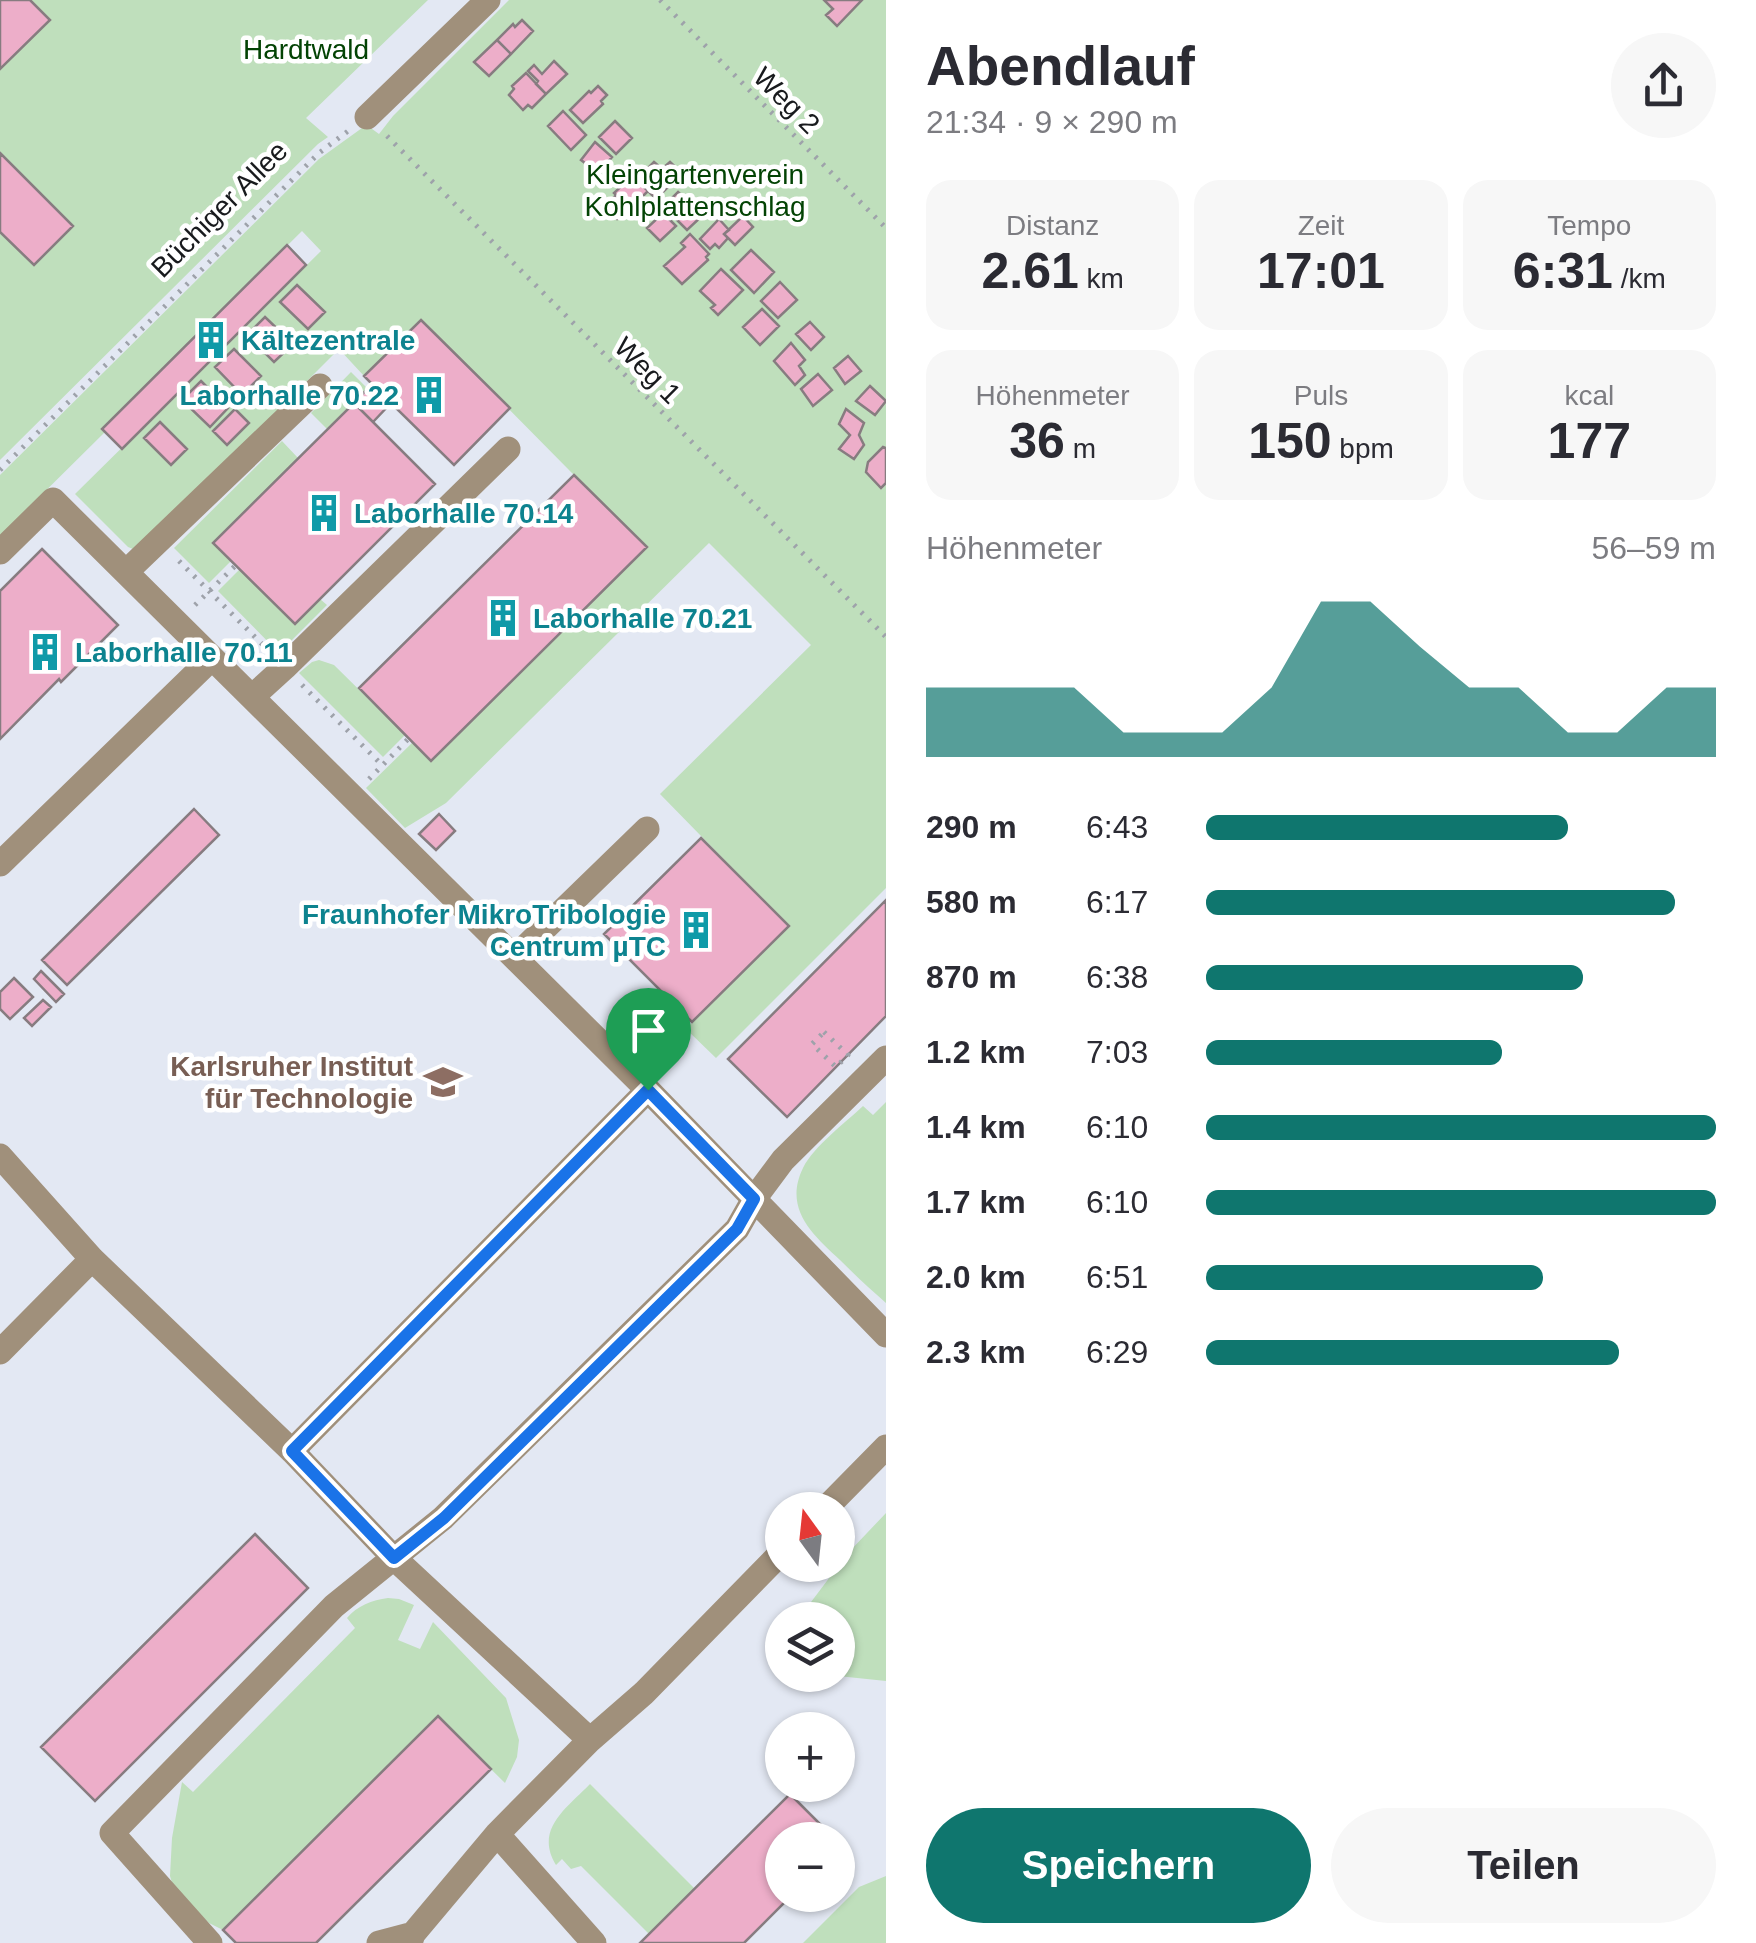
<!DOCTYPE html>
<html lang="de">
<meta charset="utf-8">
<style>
:root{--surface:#fff;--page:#f7f7f7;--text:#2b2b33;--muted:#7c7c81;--accent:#0f766e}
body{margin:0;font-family:Arial,sans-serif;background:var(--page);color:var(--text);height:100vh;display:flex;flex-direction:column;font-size:38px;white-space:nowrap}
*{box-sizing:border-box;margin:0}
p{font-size:32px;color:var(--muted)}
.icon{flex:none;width:55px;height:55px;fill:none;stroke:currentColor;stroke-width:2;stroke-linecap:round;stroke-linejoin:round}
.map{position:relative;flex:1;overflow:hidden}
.side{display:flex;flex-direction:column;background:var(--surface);width:870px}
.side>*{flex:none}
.needle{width:65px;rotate:345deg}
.tools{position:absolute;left:765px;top:1492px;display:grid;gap:20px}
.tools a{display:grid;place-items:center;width:90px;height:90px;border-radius:50%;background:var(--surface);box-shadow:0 2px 8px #0004;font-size:50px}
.pin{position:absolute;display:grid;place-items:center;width:85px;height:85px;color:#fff;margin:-102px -42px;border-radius:50% 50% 50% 0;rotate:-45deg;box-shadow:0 0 10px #0007}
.pin .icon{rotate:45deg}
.round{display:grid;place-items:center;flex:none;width:105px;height:105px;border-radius:52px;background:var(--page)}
.headline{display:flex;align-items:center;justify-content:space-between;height:170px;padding:0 40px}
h1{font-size:55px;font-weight:700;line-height:75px}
.metrics{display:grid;grid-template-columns:repeat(3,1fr);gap:15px;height:170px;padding:10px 40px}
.metrics div{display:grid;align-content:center;border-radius:25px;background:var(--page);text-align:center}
.metrics b{font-size:50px;font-weight:700}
.metrics small{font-size:28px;font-weight:400}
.metrics p{font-size:28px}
.chart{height:280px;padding:20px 40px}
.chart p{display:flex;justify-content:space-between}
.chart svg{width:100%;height:180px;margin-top:10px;fill:var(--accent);opacity:.7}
.primary-button{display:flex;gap:20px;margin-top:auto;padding:20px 40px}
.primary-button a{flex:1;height:115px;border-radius:60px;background:var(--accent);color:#fff;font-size:40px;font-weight:700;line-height:115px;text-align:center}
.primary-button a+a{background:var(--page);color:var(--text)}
ul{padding:0 40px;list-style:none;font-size:32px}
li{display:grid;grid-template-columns:160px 120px 1fr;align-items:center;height:75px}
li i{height:25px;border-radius:12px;background:var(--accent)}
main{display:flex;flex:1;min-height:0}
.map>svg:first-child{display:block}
</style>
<main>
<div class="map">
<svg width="886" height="1943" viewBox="0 0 886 1943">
<rect width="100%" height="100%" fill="#e3e8f3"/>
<!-- green -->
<path fill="#bfdfbc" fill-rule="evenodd" d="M30,0H428L306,118L328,137L318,144L0,460V232L34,265L73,227L0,153V69L49,20Z
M509,0H886V888L716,1058L686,1029L789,926L660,794L811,645L709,543L446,803L405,828L366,788L413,742L432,760L646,548L421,320L364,376L339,349L143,545L133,549L128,547L75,494L321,251L302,231L102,429L105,432L0,536V475L319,159L362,128L368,126L379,134L393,116ZM234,349L261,375L242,394L215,367Z
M351,372L367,388L327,429L311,413Z
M282,441L298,458L214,542L231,561L209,583L174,548Z
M240,569L295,623L320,599L327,605L279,653L218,591Z
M319,660L334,665L405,735L383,757L299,673L312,662Z
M886,1102V1303C870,1289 855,1275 840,1260C813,1235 783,1209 803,1168C814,1146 845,1123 863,1106L873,1115Z
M886,1513V1681L838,1676V1620H805L802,1614L848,1553Z
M388,1598L399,1599L414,1605L398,1640L420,1649L433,1622L506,1698L519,1740L517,1757L505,1783L437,1716L223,1930L209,1923L174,1889L170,1876L172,1838L182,1782L193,1792L355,1628L347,1618C357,1606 372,1600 388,1598Z
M590,1784L695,1889L649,1934L581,1866L571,1869L562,1859L556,1865C534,1829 567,1808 590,1784Z
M886,1876V1943H803L859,1887Z"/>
<!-- building -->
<path fill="#edaec9" stroke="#877c80" stroke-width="2.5" d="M0,0H30L50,20L0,69Z
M824,0H862L837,26L826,15L833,9Z
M522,20L533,31L511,54L497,40L513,24L515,27Z
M497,40L511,54L489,76L474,62Z
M554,61L567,74L546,94L536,84L538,81L528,71L534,65L542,74Z
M526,73L546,94L532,108L528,105L523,110L509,95L514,89L512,86Z
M598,86L607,95L601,101L603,104L583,123L570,110L589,91L591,93Z
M563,111L586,135L571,150L548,126Z
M615,121L632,138L616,154L599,137Z
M595,142L612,157L598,173L581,160Z
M0,153L73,226L34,265L0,232Z
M654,162L666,172L648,191L632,176L639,169L643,173Z
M670,162L682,173L656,199L648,191L666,172L662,169Z
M632,176L648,191L630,209L614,193Z
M678,192L692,206L681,217L667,203Z
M616,195L628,207L617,219L605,207Z
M692,206L702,216L687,230L676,219Z
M663,213L676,226L660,241L647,228Z
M743,216L753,227L735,245L724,234Z
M719,219L729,230L724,234L728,238L719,248L715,244L710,249L700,239Z
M690,234L709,254L706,257L708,260L682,284L664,266L685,247L681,243Z
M287,245L306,265L122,449L102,429Z
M751,250L774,272L754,293L731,270Z
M721,269L743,290L718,315L711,308L715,305L700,291Z
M780,282L797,300L778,318L761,301Z
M297,285L325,312L308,329L280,302Z
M762,309L779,326L760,345L743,327Z
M265,317L293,344L274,362L247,335Z
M421,320L510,408L454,465L391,403L373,422L354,403L372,384L364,376Z
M810,322L824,337L811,350L796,334Z
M791,343L805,360L799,366L805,375L795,385L774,361Z
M234,349L261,376L242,395L215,367Z
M848,356L861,371L845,384L834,368Z
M818,374L832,390L813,406L801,389Z
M201,381L228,408L210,427L182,400Z
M870,386L886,401L875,415L856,401Z
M354,403L435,484L295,624L213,543Z
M235,409L249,423L227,445L213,431Z
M846,409L864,423L859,435L864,445L854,459L839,449L850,435L839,424Z
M160,422L187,449L171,465L144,438Z
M883,447L886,448V483L881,488L866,472L868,462Z
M574,475L647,547L431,761L359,688Z
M42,549L118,625L61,682L59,679L0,739V591Z
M194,809L219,835L67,985L42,960Z
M439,814L455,831L436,850L419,834Z
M701,838L789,926L692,1022L604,934Z
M886,900V1016L787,1117L728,1059Z
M41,971L64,994L56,1002L34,979Z
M14,978L33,997L10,1019L0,1009V992Z
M43,1000L51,1007L32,1026L24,1018Z
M255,1534L308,1588L95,1801L41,1747Z
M438,1716L491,1769L316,1943H236L223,1930Z
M790,1794L836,1840H782V1895H792L744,1943H640Z"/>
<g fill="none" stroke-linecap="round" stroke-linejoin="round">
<!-- path -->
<path stroke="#9ea2aa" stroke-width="5" stroke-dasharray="2.5 8" stroke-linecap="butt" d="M660,0L886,228
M387,136L886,637
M0,470L319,153L348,131
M179,561L266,648
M195,605L236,565
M302,685L382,765
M369,779L409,738
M824,1032L848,1055L836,1067L812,1044Z"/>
<!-- minor -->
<path stroke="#a0907b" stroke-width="25" d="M367,117L488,0
M0,552L53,500L648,1090L886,1335
M126,572L320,386
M252,697L285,667L508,449
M0,864L212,658
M515,957L647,829
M0,1156L92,1259L292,1451L394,1558L590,1740
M0,1352L92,1259
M292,1451L648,1090
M824,1510L886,1447
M497,1834L594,1943
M210,1943L112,1833L334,1606L443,1518L737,1229L754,1199L783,1160L886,1058
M379,1943L413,1934
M410,1943L413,1934L497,1834L590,1740L644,1693L782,1552"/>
</g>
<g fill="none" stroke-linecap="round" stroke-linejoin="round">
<!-- route casing -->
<g stroke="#fff" stroke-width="20">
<path id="route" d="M648,1090L754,1199L737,1229L444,1518L394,1558L292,1451Z"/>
</g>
<!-- route -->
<use href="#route" stroke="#1a73e8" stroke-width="12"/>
</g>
<!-- icons -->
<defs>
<g id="building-bare" transform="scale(3)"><path d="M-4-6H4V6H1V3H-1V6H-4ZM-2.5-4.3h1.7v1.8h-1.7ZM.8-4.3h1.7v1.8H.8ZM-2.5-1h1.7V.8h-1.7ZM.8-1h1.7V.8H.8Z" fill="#0f9aa8" stroke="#fff" stroke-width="2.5" paint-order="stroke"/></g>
<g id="university-bare" transform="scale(3)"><path d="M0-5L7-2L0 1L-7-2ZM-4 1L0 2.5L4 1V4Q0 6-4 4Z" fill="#8d6e63" stroke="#fff" stroke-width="2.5" paint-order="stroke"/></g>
</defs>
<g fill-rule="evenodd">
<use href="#building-bare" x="211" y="340"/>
<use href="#building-bare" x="429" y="395"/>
<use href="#building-bare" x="324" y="513"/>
<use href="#building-bare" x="503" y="618"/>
<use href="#building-bare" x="45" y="652"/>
<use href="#building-bare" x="696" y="930"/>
<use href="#university-bare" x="443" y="1082"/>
</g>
<g text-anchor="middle" stroke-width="9" stroke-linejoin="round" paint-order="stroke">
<!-- park labels -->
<g font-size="28" fill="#034304" stroke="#fff">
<text x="306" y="59">Hardtwald</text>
<text x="695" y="184">Kleingartenverein<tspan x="695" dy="32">Kohlplattenschlag</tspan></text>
</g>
<!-- street labels -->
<g font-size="28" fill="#181a1d" stroke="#fff">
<text transform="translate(787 100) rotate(45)" y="10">Weg 2</text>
<text transform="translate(219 209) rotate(-45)" y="10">Büchiger Allee</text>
<text transform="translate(648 370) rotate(45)" y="10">Weg 1</text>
</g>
<!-- culture labels -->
<g font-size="28" font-weight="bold" fill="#0d838f" stroke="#fff" text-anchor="start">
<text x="241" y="350">Kältezentrale</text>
<text x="399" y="405" text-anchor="end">Laborhalle 70.22</text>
<text x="354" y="523">Laborhalle 70.14</text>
<text x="533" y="628">Laborhalle 70.21</text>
<text x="75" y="662">Laborhalle 70.11</text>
<text x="666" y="924" text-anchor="end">Fraunhofer MikroTribologie<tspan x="666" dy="32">Centrum µTC</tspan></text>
</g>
<!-- education labels -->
<g font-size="28" font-weight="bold" fill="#785e54" stroke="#fff" text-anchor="end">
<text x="413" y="1076">Karlsruher Institut<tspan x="413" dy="32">für Technologie</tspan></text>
</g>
</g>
</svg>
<div class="tools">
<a><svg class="needle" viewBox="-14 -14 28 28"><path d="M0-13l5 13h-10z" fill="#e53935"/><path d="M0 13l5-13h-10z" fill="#7c7c81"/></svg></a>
<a><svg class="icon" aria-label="layers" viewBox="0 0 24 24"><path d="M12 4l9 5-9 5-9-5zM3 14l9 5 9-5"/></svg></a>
<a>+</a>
<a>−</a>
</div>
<div class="pin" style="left:648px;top:1090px;background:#1e9e55"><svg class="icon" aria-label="arrive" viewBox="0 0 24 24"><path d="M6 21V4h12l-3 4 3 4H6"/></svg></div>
</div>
<section class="side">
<div class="headline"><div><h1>Abendlauf</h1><p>21:34 · 9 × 290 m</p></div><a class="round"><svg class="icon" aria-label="share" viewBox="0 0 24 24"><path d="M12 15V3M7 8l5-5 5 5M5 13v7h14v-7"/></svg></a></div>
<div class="metrics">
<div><p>Distanz</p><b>2.61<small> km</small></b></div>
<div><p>Zeit</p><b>17:01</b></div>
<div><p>Tempo</p><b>6:31<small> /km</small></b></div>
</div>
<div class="metrics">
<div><p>Höhenmeter</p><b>36<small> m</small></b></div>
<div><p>Puls</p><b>150<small> bpm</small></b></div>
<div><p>kcal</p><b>177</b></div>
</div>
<div class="chart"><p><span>Höhenmeter</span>56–59 m</p>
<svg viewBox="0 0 160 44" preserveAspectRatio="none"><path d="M0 44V27L10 27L20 27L30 27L40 38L50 38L60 38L70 27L80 6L90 6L100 17L110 27L120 27L130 38L140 38L150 27L160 27V44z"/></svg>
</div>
<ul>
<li><b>290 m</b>6:43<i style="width:71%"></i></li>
<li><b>580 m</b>6:17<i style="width:92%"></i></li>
<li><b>870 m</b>6:38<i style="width:74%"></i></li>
<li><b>1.2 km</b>7:03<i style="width:58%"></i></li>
<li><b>1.4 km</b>6:10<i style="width:100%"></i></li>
<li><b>1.7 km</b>6:10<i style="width:100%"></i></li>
<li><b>2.0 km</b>6:51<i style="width:66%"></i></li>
<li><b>2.3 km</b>6:29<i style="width:81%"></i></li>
</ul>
<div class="primary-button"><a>Speichern</a><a>Teilen</a></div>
</section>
</main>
